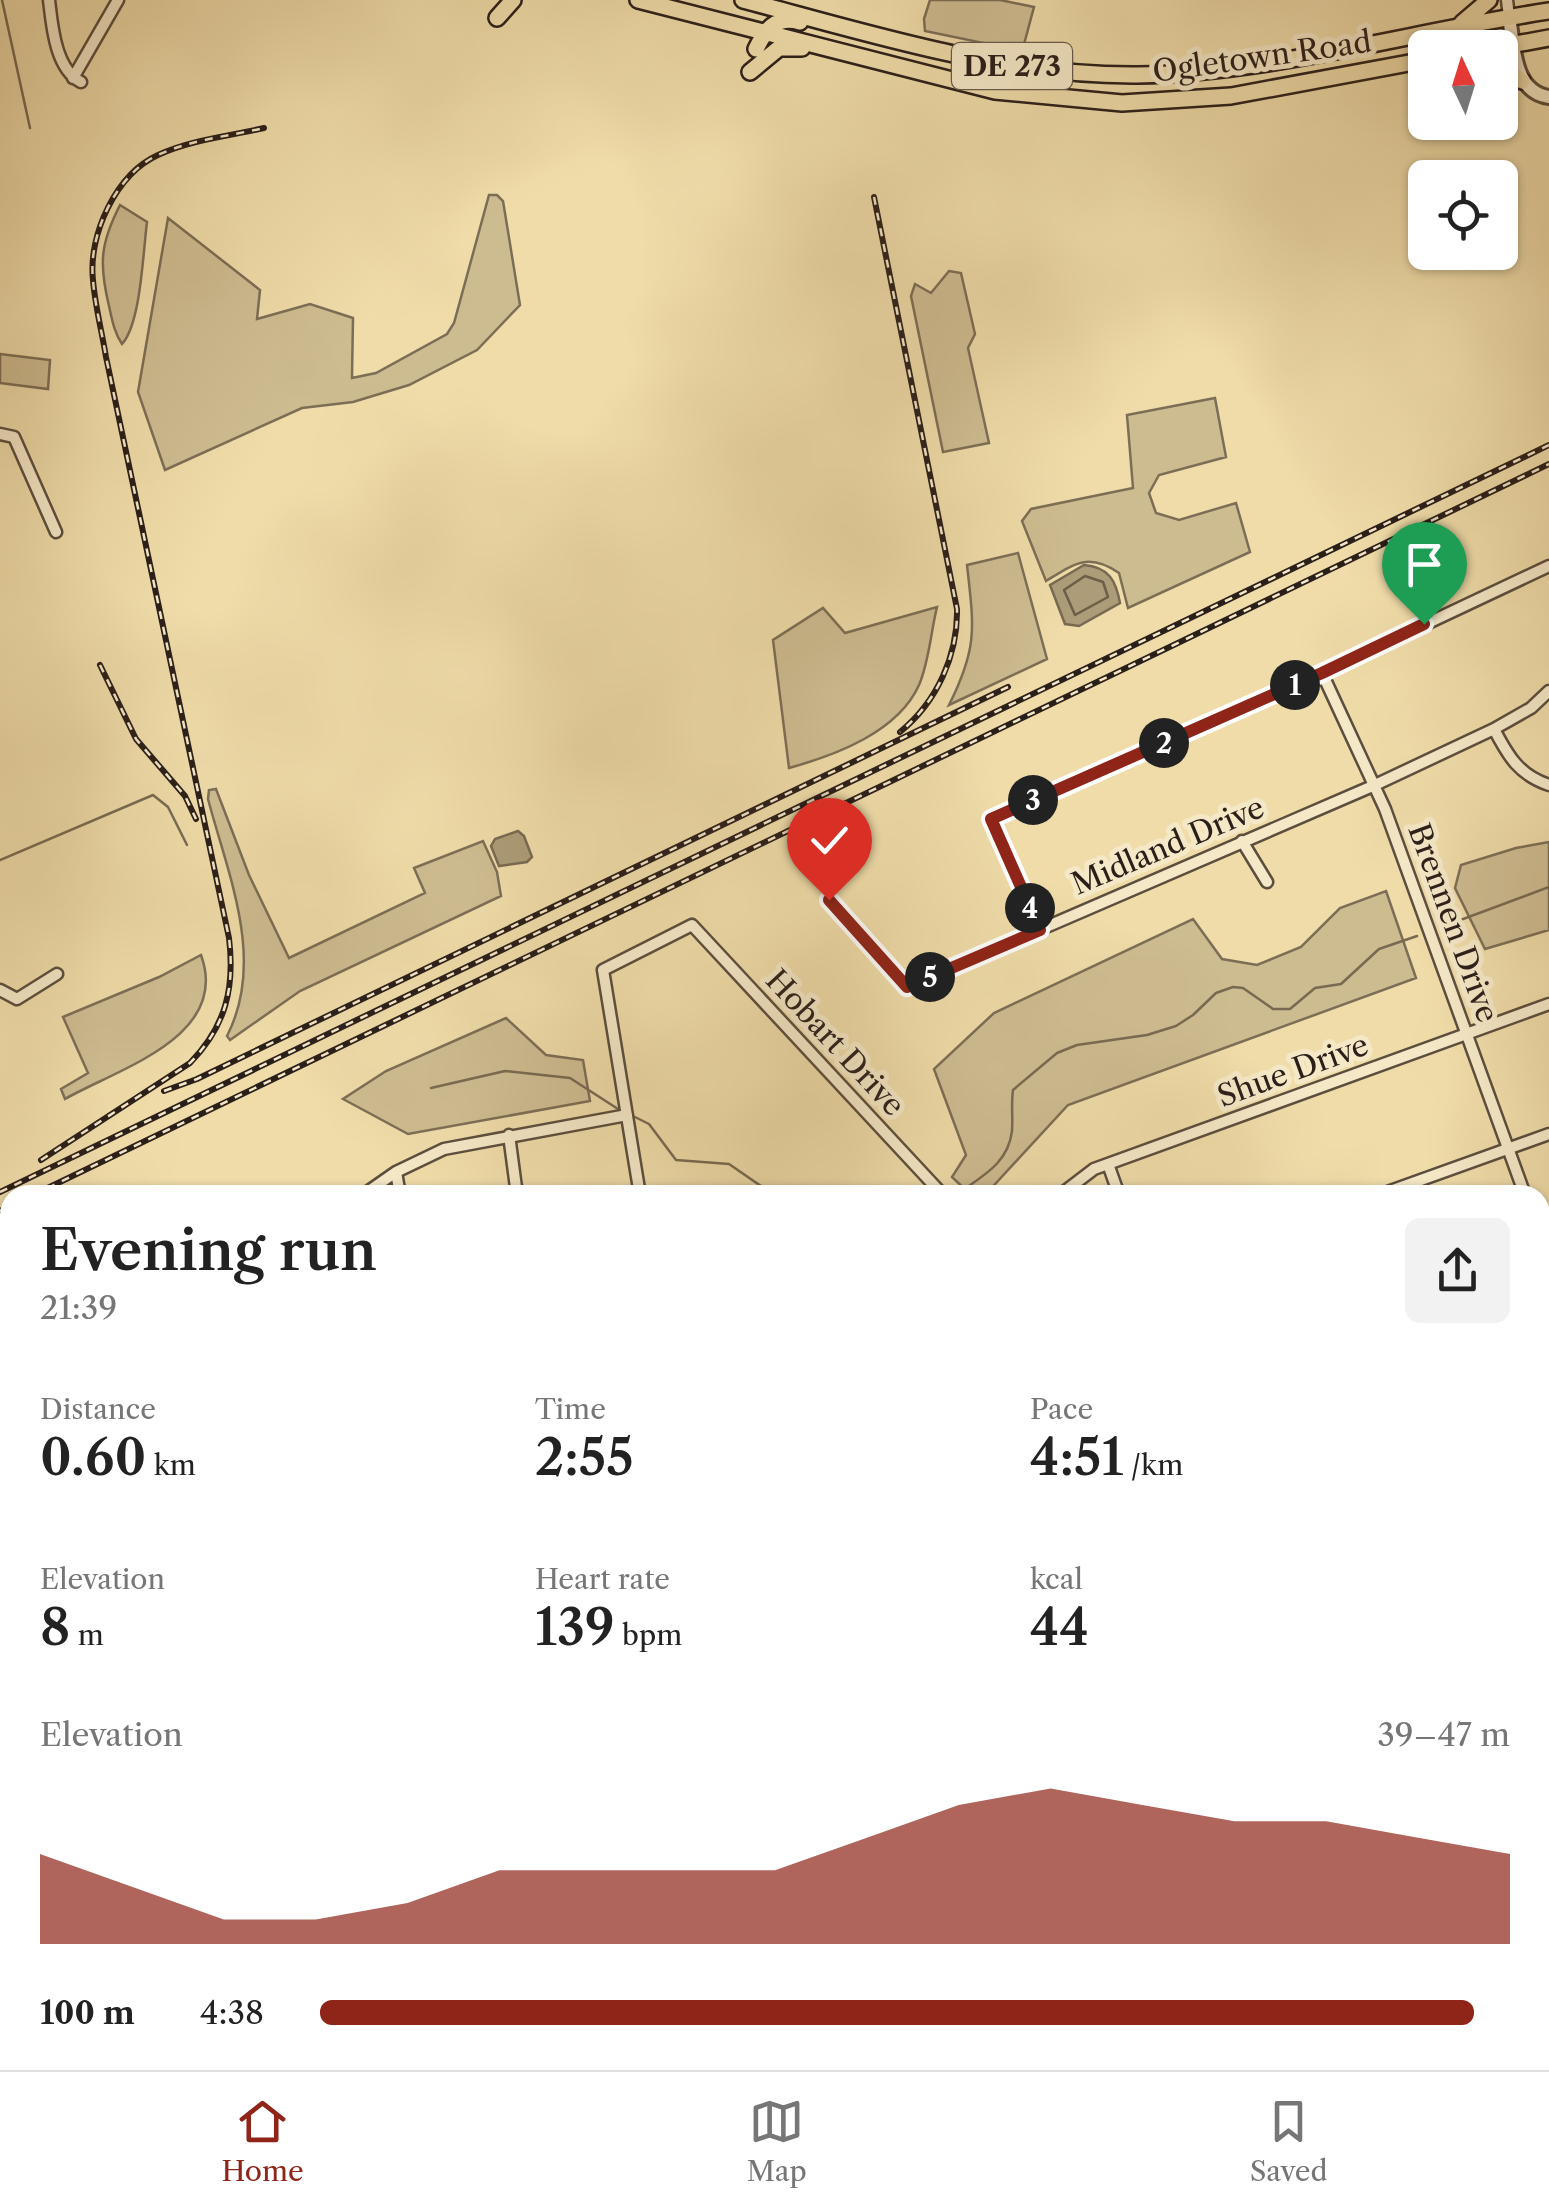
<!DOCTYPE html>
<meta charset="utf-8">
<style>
:root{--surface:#fff;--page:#f2f2f2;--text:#222;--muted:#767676;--line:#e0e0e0;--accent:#8f2418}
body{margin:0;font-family:"Libre Caslon Text",serif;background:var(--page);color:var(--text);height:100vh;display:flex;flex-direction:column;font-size:38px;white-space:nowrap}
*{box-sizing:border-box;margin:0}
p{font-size:32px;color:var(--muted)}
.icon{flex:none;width:55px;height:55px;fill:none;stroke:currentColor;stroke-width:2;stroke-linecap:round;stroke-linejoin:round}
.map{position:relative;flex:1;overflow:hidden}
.side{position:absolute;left:0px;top:1185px;width:1550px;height:885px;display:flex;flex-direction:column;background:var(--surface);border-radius:30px 30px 0 0;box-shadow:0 2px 8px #0004}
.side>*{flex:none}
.needle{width:65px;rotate:356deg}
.buttons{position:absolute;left:1408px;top:30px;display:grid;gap:20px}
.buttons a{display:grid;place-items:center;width:110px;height:110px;border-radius:15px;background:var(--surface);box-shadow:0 2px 8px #0004;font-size:50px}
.pin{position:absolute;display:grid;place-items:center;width:85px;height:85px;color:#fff;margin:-102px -42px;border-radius:50% 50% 50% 0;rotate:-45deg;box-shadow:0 0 10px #0007}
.pin .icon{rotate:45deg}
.km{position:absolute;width:50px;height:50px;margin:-25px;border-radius:50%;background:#222;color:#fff;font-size:28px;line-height:50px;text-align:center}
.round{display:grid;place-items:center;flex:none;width:105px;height:105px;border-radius:15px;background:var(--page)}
.head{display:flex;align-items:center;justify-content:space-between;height:170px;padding:0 40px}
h1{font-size:55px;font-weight:600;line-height:75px}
.metrics{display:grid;grid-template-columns:repeat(3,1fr);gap:15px;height:170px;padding:10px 40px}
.metrics div{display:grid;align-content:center}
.metrics b{font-size:50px;font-weight:600}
.metrics small{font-size:28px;font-weight:400}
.metrics p{font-size:28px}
.chart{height:280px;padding:20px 40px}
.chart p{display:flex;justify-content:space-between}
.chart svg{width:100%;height:180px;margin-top:10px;fill:var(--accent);opacity:.7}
ul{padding:0 40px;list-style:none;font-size:32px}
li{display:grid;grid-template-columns:160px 120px 1fr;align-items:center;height:75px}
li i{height:25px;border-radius:12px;background:var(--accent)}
.dock{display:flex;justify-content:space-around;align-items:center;height:140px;border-top:2px solid var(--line);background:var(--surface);font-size:28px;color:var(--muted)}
.dock a{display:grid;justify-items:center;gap:5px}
.dock .selected{color:var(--accent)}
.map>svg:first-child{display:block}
</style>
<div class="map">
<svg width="1549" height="2070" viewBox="0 0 1549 2070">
<rect width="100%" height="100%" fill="#efdca9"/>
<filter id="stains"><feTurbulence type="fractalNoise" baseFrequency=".002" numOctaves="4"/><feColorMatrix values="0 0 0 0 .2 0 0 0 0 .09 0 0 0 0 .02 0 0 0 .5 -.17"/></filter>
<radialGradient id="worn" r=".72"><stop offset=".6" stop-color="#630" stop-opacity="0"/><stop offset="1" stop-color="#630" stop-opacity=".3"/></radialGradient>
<!-- green -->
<path fill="#cebc91" stroke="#7c6e56" stroke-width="2.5" d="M930,0H1000L1034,7L1023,48L1017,50L925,31L924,19Z
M489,195H497L503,201L520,305L477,350L409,385L353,402L302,408L165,470L138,392L168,218L260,290L257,319L310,304L353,318L352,378L376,373L447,334L454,323Z
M120,205L147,222C143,252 141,323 122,344C114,332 112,319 109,306C99,264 100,244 120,205Z
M949,271L961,273L975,334L968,348L989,443L943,452L911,296L915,284L931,293Z
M0,354L50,360L48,389L0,383Z
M1215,398L1226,457L1159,475L1149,493L1156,513L1179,520L1236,503L1250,552L1128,608L1119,573C1088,552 1074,564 1046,581L1022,521L1031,509L1133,488L1127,415Z
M1018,553L1047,659L949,705C978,647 974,628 967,565Z
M937,607C931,631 929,662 919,685C898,732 836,755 789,768L773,640L823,608L845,633Z
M216,789L249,875L289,958L425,893L414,868L483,841L497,872L501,896L300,991L230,1040L227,1036C266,960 228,875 208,799L209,790Z
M1549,842V930L1485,949L1455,888L1461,865L1516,848Z
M1386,891L1416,978L1068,1105L985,1195H971L952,1177L966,1155L934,1069L994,1013L1193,919L1222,959L1257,965L1301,947L1340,908Z
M201,955C231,1037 117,1069 65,1099L61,1089L88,1073L63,1017L159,977Z
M506,1018L546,1055L583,1060L590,1101L408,1134L343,1099L386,1071Z"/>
<!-- water -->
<path fill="#ac9c78" stroke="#786a52" stroke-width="2.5" d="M1084,565C1109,567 1116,581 1120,603L1079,626L1065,624L1050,585Z
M518,831L524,836L532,857L527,862L499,866L491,846L495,839Z"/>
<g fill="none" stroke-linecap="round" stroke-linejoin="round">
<!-- shore -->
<path stroke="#6c5e49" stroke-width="2.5" d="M1085,576L1103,582L1108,597L1075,615L1064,590Z"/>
<!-- stream -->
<path stroke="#786a52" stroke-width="2.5" d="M2,0L30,128
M0,860L153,795L168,807L187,845
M1447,925L1549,887
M431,1088L505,1071L570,1078L618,1109
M635,1117L649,1124L676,1160L729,1164L774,1195
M956,1195C980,1177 1008,1165 1012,1131C1013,1117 1011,1104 1013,1090L1057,1053L1077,1045L1147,1035L1176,1026L1193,1015L1216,993L1233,987L1243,988L1273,1009H1290L1315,988L1341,984L1379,949L1417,936
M813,2070L815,2060"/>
<!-- minor casing -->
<g stroke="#5c4e3e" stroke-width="15">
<path id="minor" d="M49,0C52,25 55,69 81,82
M1507,0L1509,17
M73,78L118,0
M0,434L14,437L56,532
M1322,673L1385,809L1525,1195
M1494,729C1508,756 1519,775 1549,785
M1242,841L1267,882
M829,901L907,987L1375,785L1494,729L1531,708L1549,691
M1039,930L991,819L1322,673L1549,566
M0,990L17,999L57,974
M509,1135L517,1195
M1108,1164L1119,1195
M396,1172L400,1195
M363,1195L396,1172L444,1149L627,1115
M640,1195L603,970L692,925L943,1195
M1060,1195L1094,1169L1549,1004
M1379,1195L1549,1134
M1540,1235L1549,1260
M1540,1484L1549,1493
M1540,1653L1549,1662
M1540,1866L1549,1876
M0,2001L10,2038
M1540,2041L1549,2051
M15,2060L17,2070
M255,2060L257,2070
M372,2060L374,2070
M484,2060L486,2070
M603,2060L605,2070
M1133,2060L1135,2070
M1393,2060L1402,2070
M706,2070L713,2060"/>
</g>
<!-- tertiary casing -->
<g stroke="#5c4e3e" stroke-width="18">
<path id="tertiary" d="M1509,17C1514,46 1513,92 1549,97
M0,1487L10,1529
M0,1622L10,1613
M0,1641L10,1642
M1540,1761L1549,1771
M133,2060L135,2070"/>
</g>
<!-- primary casing -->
<g stroke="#2b1f1a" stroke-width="20">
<path id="primary" d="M638,0L995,91L1122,103L1231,96L1425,60
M743,0C872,34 1002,76 1137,75C1272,73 1415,31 1549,11
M497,18L513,0
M1462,23L1489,0
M1494,48L1549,38
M756,49C765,30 776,15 800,22
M1500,65L1522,81
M750,72L779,48H802"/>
</g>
<!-- minor -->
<use href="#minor" stroke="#f5e8c7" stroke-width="10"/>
<!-- tertiary -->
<use href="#tertiary" stroke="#f5e8c7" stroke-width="12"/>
<!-- primary -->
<use href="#primary" stroke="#efdca9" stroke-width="15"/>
<!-- rail casing -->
<g stroke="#2b1f1a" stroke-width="6">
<path id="rail" d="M874,197L957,609C958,655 937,702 900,732
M100,665L136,739L185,796L196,819
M164,1091L197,1079L1008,687
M41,1160L190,1063C226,1026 235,988 229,938L106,357C102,332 95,306 93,280C88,235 116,174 158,155C190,140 229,136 264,128
M0,1192L1549,445
M33,1195L1549,464
M0,1211L10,1206"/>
</g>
<!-- rail -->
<use href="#rail" stroke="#f5e8c7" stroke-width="2.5" stroke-dasharray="8" stroke-linecap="butt"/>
</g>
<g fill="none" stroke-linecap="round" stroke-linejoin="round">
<!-- route casing -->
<g stroke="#fff" stroke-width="20">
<path id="route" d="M829,900L907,987L1040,930L991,819L1322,673L1424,624"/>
</g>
<!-- route -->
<use href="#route" stroke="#8f2418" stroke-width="12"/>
</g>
<g text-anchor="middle" stroke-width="10" stroke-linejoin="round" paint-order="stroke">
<!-- shield labels -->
<rect fill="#f5e8c7" stroke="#685b4e" stroke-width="2.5" x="952" y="43" width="120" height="46" rx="8"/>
<g font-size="28" font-weight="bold" fill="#2b1f1a">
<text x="1012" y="76">DE 273</text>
</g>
<!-- street labels -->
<g font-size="30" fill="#2b1f1a" stroke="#f5e8c7">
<text transform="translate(1262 57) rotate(-8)" y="10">Ogletown Road</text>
<text transform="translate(1168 846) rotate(-23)" y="10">Midland Drive</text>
<text transform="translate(1453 923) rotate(70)" y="10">Brennen Drive</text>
<text transform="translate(835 1043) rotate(47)" y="10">Hobart Drive</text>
<text transform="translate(1293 1071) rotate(-20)" y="10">Shue Drive</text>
</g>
</g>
<rect width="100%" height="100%" filter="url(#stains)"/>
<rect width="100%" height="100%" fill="url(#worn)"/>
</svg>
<div class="buttons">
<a><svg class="needle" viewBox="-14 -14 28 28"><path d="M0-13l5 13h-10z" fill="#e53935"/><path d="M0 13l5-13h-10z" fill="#767676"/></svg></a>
<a><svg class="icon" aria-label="locate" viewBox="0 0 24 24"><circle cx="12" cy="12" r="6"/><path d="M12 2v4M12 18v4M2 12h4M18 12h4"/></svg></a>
</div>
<div class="pin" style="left:1424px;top:624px;background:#1e9e55"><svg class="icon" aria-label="arrive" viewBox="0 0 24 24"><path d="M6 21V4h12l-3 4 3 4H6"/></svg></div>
<div class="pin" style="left:829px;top:900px;background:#d93025"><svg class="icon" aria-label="check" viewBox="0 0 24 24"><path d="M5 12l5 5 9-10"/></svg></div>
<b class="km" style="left:1295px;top:685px">1</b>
<b class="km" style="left:1164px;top:743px">2</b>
<b class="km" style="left:1033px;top:800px">3</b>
<b class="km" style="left:1030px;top:908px">4</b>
<b class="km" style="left:930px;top:977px">5</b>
<section class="side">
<div class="head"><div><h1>Evening run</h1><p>21:39</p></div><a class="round"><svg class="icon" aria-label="share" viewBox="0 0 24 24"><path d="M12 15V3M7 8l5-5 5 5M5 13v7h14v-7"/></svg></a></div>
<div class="metrics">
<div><p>Distance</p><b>0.60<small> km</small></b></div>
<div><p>Time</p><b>2:55</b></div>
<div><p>Pace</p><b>4:51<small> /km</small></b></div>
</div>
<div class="metrics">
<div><p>Elevation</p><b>8<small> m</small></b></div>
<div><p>Heart rate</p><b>139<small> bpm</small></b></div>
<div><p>kcal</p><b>44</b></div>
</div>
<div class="chart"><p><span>Elevation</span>39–47 m</p>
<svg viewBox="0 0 160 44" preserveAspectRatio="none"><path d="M0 44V22L10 30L20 38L30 38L40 34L50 26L60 26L70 26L80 26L90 18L100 10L110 6L120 10L130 14L140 14L150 18L160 22V44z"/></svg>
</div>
<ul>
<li><b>100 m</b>4:38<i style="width:97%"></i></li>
</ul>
</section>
</div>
<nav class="dock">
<a class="selected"><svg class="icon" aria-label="home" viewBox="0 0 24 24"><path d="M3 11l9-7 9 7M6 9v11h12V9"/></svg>Home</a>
<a><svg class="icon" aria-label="map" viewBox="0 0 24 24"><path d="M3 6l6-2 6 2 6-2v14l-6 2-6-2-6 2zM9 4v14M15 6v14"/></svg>Map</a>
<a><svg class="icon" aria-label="saved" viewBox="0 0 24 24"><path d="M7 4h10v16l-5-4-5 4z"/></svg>Saved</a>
</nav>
